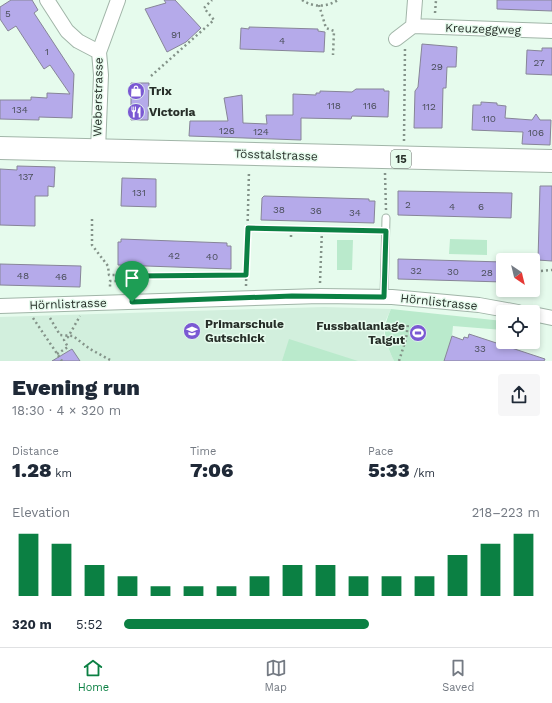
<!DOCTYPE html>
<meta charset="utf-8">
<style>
:root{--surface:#fff;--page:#f6f6f7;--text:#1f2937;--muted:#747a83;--line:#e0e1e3;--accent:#0b8043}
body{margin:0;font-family:"Work Sans",sans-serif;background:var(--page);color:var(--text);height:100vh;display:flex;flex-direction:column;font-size:15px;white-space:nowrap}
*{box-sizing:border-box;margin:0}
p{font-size:13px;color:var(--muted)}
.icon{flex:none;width:22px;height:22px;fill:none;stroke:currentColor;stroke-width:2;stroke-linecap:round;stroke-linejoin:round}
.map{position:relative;height:361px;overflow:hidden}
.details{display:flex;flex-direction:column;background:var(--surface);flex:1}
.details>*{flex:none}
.needle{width:26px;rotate:145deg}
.fabs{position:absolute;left:496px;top:253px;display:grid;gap:8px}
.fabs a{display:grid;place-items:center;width:44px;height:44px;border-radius:4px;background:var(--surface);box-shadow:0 2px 6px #0003;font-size:20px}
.pin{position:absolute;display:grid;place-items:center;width:34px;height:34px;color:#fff;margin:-41px -17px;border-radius:50% 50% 50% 0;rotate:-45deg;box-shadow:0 0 4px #0007}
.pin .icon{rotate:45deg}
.round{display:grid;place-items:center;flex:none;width:42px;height:42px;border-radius:4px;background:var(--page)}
.summary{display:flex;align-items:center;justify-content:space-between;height:68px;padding:0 12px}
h1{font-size:22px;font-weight:800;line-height:30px}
.stats{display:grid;grid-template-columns:repeat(3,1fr);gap:6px;height:68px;padding:4px 12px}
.stats div{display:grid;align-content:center}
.stats b{font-size:20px;font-weight:800}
.stats small{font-size:11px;font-weight:400}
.stats p{font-size:11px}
.chart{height:112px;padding:8px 12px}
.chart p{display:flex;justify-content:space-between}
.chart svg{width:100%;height:72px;margin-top:4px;stroke:var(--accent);stroke-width:6}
ul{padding:0 12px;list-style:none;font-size:13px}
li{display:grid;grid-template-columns:64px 48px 1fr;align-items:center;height:30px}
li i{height:10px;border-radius:5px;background:var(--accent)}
.tabs{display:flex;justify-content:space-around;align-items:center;height:56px;border-top:1px solid var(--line);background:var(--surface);font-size:11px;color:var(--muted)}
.tabs a{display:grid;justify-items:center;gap:2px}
.tabs .active{color:var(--accent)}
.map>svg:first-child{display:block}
</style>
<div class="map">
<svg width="552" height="361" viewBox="0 0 552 361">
<rect width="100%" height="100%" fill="#e6fbed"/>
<!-- built -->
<path fill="#d2efdd" d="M324,307L391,309L384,324V339L394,361H0V317Z"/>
<!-- green -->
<path fill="#baeacc" d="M450,239L487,240V255L449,254Z
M337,240H353L352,270H337Z
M391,309L503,321V330L453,326L452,336L444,361H394C384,339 381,332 391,309Z
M289,339L358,361H282Z"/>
<!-- building -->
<path fill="#b5aaea" stroke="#878598" d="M11,0H32L38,10L34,13L74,74L72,118L39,117V120L0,119V100H31V97L47,98V93L70,94L50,65L44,69L16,26L8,31L0,19V7Z
M164,0H175L201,28L186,42L167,52L145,9L166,3Z
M497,0H552V11L497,9Z
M249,27L318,29V31L325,32L324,52L240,49L241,28L249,29Z
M422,44L457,47L456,67H447L446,88H443L442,128H414L415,91L418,87Z
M542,48H552V75L526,74L527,50L542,51Z
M131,83H149L148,120H131Z
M356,89H384V91H389L388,117L352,116L351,119L301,118V140L189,136L190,121H228L224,98L242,95L243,123L267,124L266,115H293V94L316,95V93H320V91L352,92Z
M481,102L497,103V105L506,106L505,118L532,120L536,114L540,120H551L550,145L522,144L523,132L472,130L473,105H481Z
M17,166L55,167L54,187L48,186V196H35V226L0,225V169L17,170Z
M122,178L156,179V207L121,206Z
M540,186H552V261L538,260Z
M398,191L512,193L511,218L398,215Z
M264,196L369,199V201H375L374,223L261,220L262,198Z
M121,239L227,243V246H231V269L118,265V242H121Z
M398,259L503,262V282L398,279Z
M0,264L81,266L80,287L0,285Z
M469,334L545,359L544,361H444L452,336L463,340L464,337L468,338Z
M72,349L80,361H52Z"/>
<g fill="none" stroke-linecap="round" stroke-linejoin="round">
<!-- service casing -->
<g stroke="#a1b5a8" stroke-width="9">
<path id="service" d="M384,297L386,218"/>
</g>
<!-- minor casing -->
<g stroke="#a1b5a8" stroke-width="16">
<path id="minor" d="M47,0L67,31L78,41L99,52
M413,26L552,31
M396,39L413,26L415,0
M98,150L101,75L99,52L118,0
M0,306L320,296L392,297L479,305L518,312
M533,314L552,318"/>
</g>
<!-- primary casing -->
<g stroke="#a1b5a8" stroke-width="24">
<path id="primary" d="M0,148L552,161"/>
</g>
<!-- path -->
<path stroke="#849389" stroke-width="2.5" stroke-dasharray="2 3" stroke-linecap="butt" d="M302,0C314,8 327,7 338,0
M319,5L326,28L334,31L333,55
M435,13L436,0
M151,76L214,20L204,8L212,0
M404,141L405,48
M385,173L386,210
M92,219V245L108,266L109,275H119V281H110V289
M247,228L376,230
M291,237V229
M541,271L552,270
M320,283L322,229
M246,286L249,171
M133,289L134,276L247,275
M33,318L62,361
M50,318L60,335L73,336L90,349L112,361
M57,354L68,347L64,340L68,337L80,316
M399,361L406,339L408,324"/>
<!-- service -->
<use href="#service" stroke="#fff" stroke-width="7"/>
<!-- minor -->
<use href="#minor" stroke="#fff" stroke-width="14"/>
<!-- primary -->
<use href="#primary" stroke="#fff" stroke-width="22"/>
</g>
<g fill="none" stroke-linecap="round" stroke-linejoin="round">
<!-- route casing -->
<g stroke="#fff" stroke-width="8">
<path id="route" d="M248,228L386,231L384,297L292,296L132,302L134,276L246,275Z"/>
</g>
<!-- route -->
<use href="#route" stroke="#0b8043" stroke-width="5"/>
</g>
<!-- icons -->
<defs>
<g id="shop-disc" transform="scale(0.9)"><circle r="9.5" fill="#7a59d3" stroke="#e6fbed"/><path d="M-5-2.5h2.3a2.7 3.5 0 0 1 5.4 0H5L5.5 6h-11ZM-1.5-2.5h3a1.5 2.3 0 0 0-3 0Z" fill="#fff"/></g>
<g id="restaurant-disc" transform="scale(0.9)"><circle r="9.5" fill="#7a59d3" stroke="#e6fbed"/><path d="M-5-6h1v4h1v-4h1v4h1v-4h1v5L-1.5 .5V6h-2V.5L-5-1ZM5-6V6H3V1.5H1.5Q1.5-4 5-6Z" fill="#fff"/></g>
<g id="school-disc" transform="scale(0.9)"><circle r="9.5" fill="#7a59d3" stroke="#e6fbed"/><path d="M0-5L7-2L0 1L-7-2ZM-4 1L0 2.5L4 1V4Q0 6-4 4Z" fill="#fff"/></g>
<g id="stadium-disc" transform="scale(0.9)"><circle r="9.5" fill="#7a59d3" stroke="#e6fbed"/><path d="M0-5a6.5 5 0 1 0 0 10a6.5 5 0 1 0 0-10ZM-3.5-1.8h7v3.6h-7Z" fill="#fff"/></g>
</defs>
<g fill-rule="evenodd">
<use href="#shop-disc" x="136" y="91"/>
<use href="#restaurant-disc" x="136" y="112"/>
<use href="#school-disc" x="192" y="331"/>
<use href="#stadium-disc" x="418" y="333"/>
</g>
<g text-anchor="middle" stroke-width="3" stroke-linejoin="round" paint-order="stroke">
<!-- number labels -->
<g font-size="10" fill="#4a4e59">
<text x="8" y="17">5</text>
<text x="176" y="38">91</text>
<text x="282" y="44">4</text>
<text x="47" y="55">1</text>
<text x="539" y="66">27</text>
<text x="437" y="70">29</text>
<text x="334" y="109">118</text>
<text x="370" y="109">116</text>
<text x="429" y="110">112</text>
<text x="20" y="113">134</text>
<text x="489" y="122">110</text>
<text x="227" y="134">126</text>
<text x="261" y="135">124</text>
<text x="536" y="136">106</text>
<text x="26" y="180">137</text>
<text x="139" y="196">131</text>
<text x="408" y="208">2</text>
<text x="452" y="210">4</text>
<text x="481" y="210">6</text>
<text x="279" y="213">38</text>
<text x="316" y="214">36</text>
<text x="355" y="216">34</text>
<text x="174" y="259">42</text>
<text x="212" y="260">40</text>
<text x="416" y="274">32</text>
<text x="453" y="275">30</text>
<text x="487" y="276">28</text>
<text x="23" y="279">48</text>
<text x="61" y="280">46</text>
<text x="480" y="352">33</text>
</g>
<!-- shield labels -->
<rect fill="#e6fbed" stroke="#606c64" stroke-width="1" x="391" y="150" width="20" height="18" rx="3"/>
<g font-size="11" font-weight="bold" fill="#272f29">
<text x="401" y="163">15</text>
</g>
<!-- street labels -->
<g font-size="12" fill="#272f29" stroke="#e6fbed">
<text transform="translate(483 29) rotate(2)" y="4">Kreuzeggweg</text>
<text transform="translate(98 97) rotate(-89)" y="4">Weberstrasse</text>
<text transform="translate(276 155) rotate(2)" y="4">Tösstalstrasse</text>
<text transform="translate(439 302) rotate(6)" y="4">Hörnlistrasse</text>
<text transform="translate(68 304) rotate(-2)" y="4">Hörnlistrasse</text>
</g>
<!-- poi labels -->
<g font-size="12" font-weight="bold" fill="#272f29" stroke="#e6fbed" text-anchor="start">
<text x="149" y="95">Trix</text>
<text x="149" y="116">Victoria</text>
<text x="205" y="328">Primarschule<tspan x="205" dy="14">Gutschick</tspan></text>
<text x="405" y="330" text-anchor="end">Fussballanlage<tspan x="405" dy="14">Talgut</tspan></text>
</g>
</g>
</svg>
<div class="fabs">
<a><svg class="needle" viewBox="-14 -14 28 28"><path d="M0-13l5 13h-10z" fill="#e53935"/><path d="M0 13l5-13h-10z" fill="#747a83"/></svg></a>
<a><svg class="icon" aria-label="locate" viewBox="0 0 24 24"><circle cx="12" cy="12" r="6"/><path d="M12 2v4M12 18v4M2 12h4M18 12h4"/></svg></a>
</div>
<div class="pin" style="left:132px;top:302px;background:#1e9e55"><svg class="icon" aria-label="arrive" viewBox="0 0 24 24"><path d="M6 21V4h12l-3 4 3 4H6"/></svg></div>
</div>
<section class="details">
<div class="summary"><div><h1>Evening run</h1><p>18:30 · 4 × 320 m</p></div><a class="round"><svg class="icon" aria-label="share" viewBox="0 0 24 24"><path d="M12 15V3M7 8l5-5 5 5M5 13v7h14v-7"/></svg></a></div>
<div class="stats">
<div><p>Distance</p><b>1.28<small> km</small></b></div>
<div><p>Time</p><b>7:06</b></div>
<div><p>Pace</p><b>5:33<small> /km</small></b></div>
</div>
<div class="chart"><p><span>Elevation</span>218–223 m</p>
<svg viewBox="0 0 160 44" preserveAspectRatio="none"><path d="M5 44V6M15 44V12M25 44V25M35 44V32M45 44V38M55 44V38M65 44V38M75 44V32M85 44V25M95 44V25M105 44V32M115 44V32M125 44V32M135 44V19M145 44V12M155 44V6"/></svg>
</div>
<ul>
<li><b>320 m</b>5:52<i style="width:59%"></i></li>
</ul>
</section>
<nav class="tabs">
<a class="active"><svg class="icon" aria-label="home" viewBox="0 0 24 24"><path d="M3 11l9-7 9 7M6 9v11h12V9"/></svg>Home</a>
<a><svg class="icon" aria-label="map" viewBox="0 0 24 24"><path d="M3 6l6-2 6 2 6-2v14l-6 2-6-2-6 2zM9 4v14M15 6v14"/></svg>Map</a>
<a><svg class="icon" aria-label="saved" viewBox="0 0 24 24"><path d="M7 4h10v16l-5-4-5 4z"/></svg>Saved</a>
</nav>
